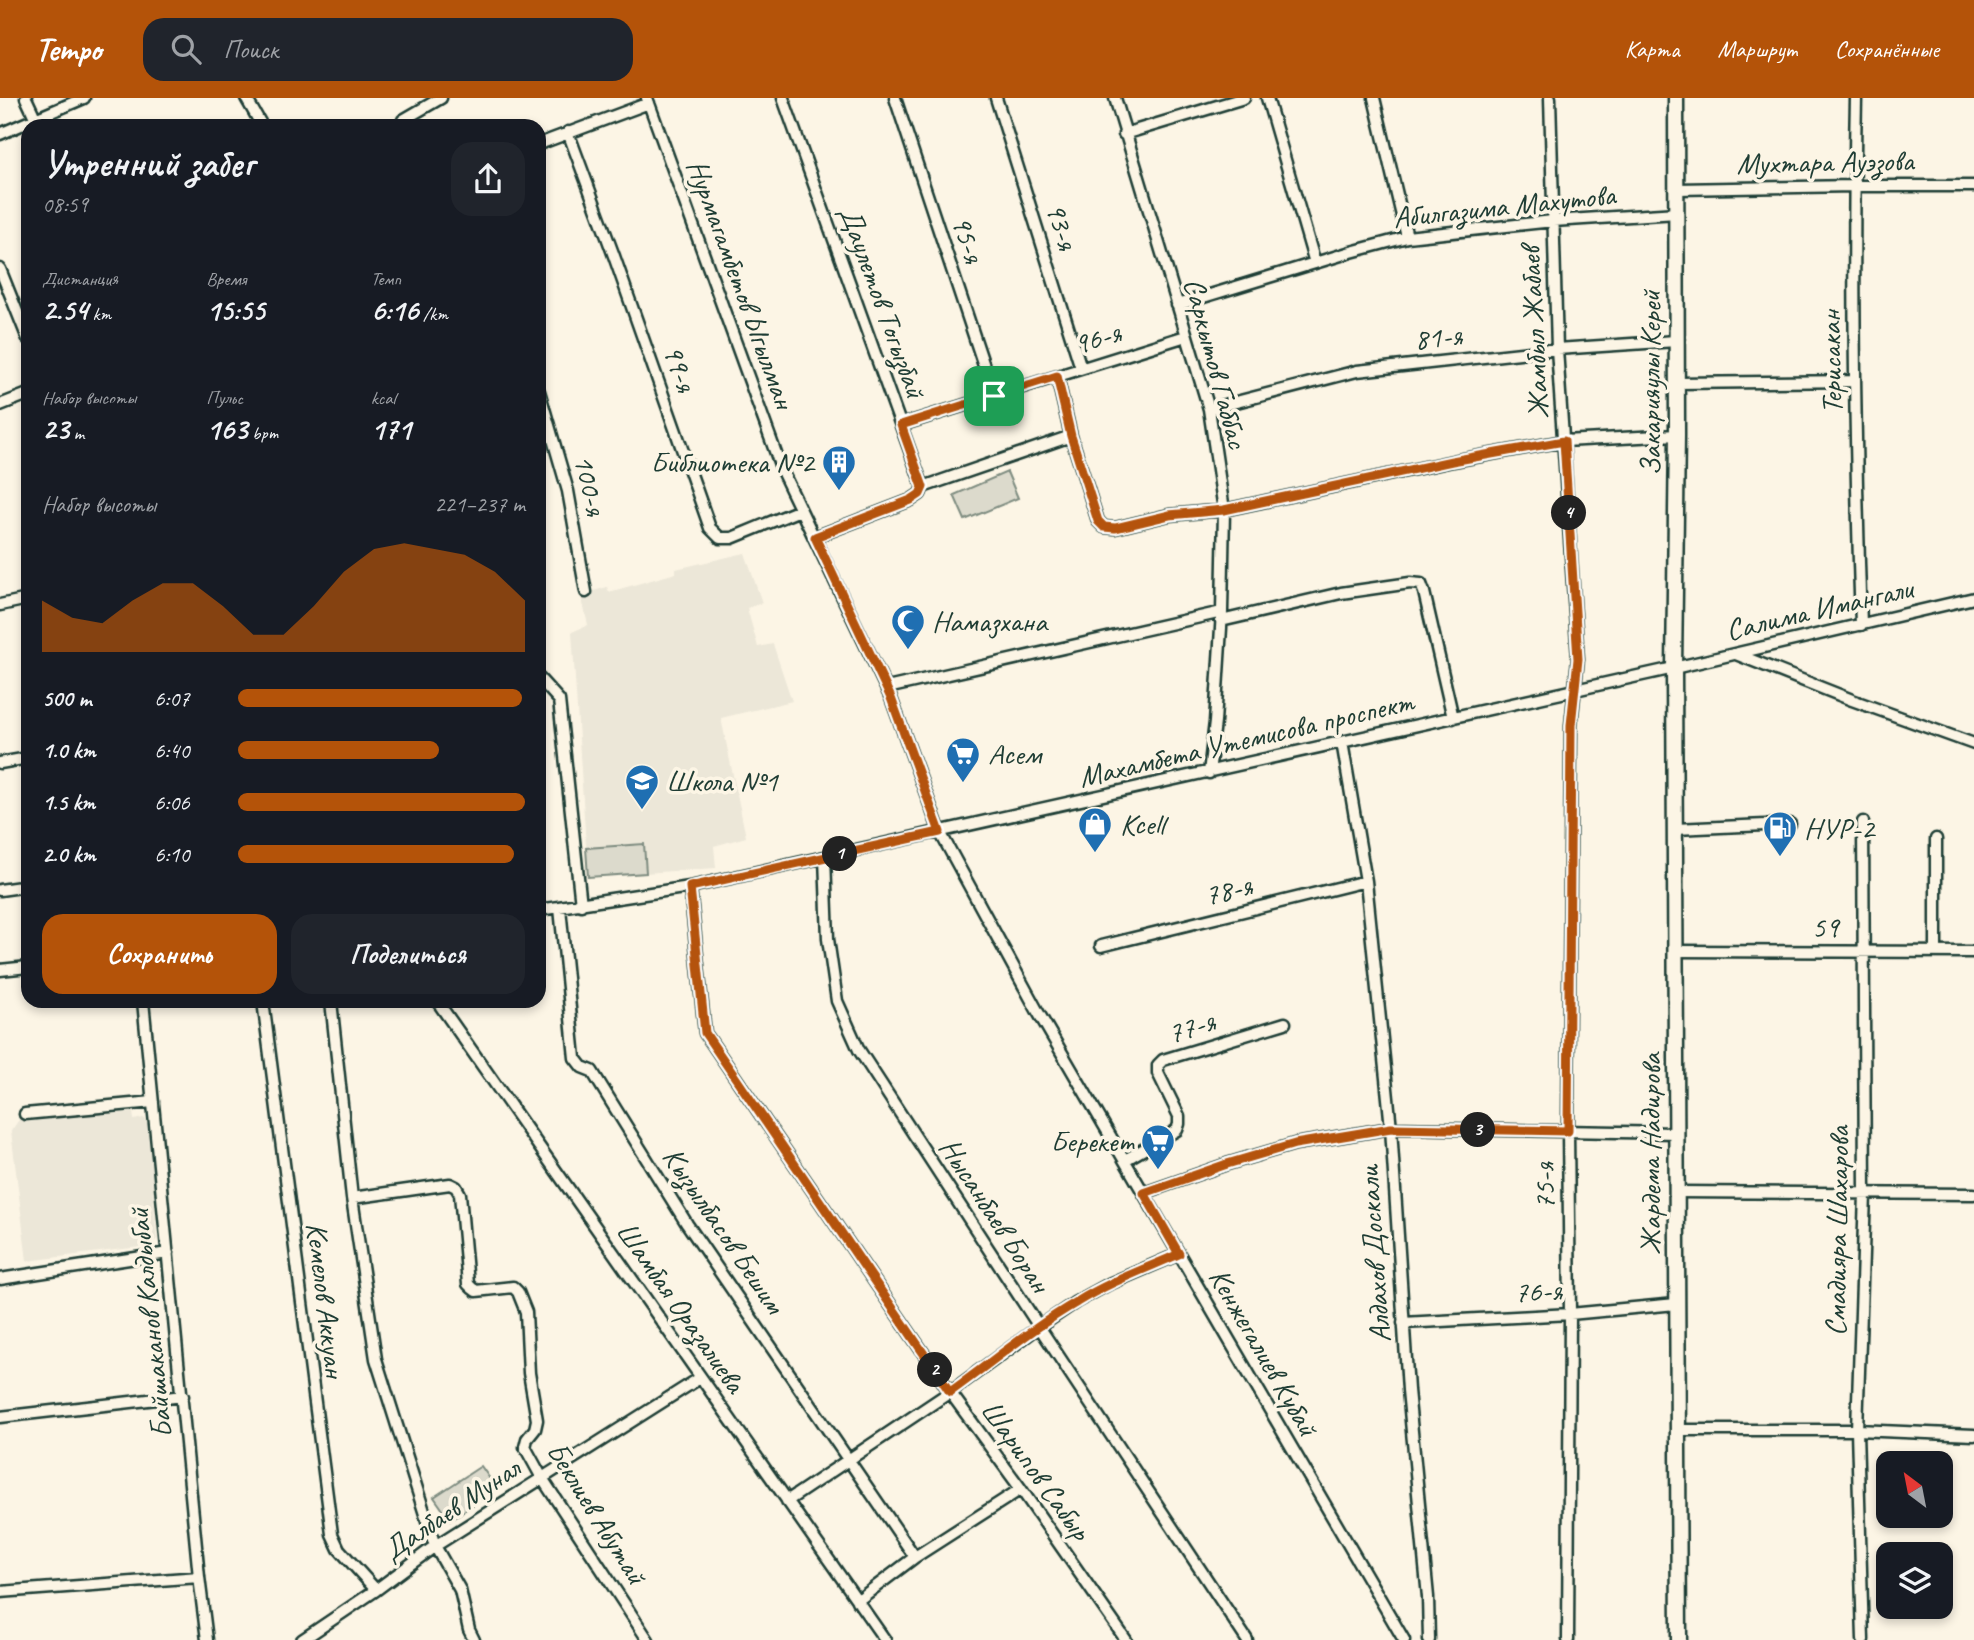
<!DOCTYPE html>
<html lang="ru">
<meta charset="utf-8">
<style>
:root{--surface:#171b24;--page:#20242c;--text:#f1f3f6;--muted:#9ea1a6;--accent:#b45309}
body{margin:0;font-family:Caveat,sans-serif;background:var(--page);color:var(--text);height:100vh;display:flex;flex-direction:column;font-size:26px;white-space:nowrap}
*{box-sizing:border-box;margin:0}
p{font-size:23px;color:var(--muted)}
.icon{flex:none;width:38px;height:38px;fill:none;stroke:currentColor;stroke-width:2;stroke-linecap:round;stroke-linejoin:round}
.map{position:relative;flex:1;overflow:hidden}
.side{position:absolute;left:21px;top:21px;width:525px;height:889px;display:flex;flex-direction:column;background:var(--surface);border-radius:21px;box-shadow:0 4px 10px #0003}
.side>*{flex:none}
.needle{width:46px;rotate:328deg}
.fabs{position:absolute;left:1876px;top:1353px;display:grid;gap:14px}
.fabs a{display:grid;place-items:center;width:77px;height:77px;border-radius:14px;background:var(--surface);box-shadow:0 4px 10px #0003;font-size:35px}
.pin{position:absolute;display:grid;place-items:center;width:60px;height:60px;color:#fff;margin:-30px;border-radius:14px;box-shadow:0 4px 10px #0006}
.km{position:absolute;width:35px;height:35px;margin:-18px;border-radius:50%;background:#222;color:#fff;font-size:19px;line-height:35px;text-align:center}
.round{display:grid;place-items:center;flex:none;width:74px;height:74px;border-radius:21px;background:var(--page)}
.overview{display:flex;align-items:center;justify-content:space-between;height:119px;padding:0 21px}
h1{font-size:38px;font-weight:600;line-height:52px}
.figures{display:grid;grid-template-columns:repeat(3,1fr);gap:10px;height:119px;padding:7px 21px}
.figures div{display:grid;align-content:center}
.figures b{font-size:30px;font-weight:600}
.figures small{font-size:19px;font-weight:400}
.figures p{font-size:19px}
.chart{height:196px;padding:14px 21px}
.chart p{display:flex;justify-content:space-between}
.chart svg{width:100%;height:126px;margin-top:7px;fill:var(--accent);opacity:.7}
.button{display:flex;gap:14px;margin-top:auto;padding:14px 21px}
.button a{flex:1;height:80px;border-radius:21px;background:var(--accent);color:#fff;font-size:28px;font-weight:600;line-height:80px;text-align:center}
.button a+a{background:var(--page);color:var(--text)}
ul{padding:0 21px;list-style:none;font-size:23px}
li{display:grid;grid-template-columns:112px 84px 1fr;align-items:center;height:52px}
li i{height:18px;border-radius:9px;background:var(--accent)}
header{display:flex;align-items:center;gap:42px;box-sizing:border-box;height:98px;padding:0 35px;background:var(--accent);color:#fff}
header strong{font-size:33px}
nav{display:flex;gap:38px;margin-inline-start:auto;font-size:24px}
.search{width:490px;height:63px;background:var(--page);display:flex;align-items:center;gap:18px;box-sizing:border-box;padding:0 24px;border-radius:21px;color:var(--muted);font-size:26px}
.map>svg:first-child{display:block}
</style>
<header>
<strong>Tempo</strong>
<div class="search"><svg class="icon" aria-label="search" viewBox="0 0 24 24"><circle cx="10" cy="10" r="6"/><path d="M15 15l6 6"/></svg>Поиск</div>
<nav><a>Карта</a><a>Маршрут</a><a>Сохранённые</a></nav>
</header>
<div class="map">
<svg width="1974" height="1542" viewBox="0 0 1974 1542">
<rect width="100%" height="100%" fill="#fcf5e5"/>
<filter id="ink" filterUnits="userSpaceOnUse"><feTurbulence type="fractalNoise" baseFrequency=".0143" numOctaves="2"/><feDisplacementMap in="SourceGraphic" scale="14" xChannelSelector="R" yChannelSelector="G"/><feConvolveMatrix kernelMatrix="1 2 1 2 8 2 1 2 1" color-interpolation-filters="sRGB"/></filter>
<g filter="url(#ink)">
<!-- built -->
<path fill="#ece7d8" d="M745,455L762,505L747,510L758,549L773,546L792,603L721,620L746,739L714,748L716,770L588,779L572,534L588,527L581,497L607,489L609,494L676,475V471Z
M132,1007L134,1022L143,1020L148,1023L157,1141L148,1148L27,1163L11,1033L21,1019Z"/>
<!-- green -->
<path fill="#dcdacc" stroke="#7e8c80" stroke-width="2" d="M1007,374L1018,400L965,422L954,397Z
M644,746L646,775L588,779L586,750Z
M481,1368L497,1391L450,1422L434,1399Z"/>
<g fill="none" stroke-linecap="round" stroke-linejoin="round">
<!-- minor casing -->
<g stroke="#1f3d34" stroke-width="15">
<path id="minor" d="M26,0L39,28
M246,0L262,28
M647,0L783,375L891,600L940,734L1038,914L1404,1542
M783,0L923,389L920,396L911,402L815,439
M895,0L994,298
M996,0L1081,270
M1115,0L1209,311L1224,412L1222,514L1215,624L1209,675
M1267,0L1315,165
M1374,0L1407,139
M1550,0L1557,251L1578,561L1571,627L1568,1033L1570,1216L1568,1542
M1856,0C1852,176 1855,351 1861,527
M403,22L441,0
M568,34L614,158L710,430L720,440H732L800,412
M0,36L84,0
M1124,36L1244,0
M539,46L649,5
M1677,91L1854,88H1974
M0,171L28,241
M1177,207L1351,154L1407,139L1553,123L1677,115
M1057,278L1071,338L1098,423L1104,429L1115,430L1169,417L1224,412L1453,363L1564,343L1677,337
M1677,285L1855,283
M539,293L568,393L586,494
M0,307L28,296
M1209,311L1357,273L1557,251L1676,243
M901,327L1186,238
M923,389L1071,338
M0,507L28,501
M1221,523L1341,495L1410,485L1421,486L1424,494L1453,620
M1736,556L1852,602L1974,646
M539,580L559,602L581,807
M887,590L1222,514
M1342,644L1366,783L1391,1030L1408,1292L1428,1499L1429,1542
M0,665L28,660
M1863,724L1865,1096L1857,1332L1863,1542
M1675,731L1790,726
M825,759L828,841L837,903L859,952L1034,1221L1247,1542
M690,789L705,935L950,1294L1021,1391L1126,1542
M0,792L28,788
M560,810L575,960L582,969L592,973L687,1126L915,1459
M539,812L690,789L1674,570L1974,500
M1101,848L1366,783
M1676,853L1974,854
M1936,853V741
M0,872L28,869
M143,903L199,1479L207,1542
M263,903L332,1436L339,1451L376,1492
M331,903L352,1100L376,1261L435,1448L460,1492L469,1532L474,1542
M437,903L885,1542
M25,1016L153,1004
M1125,1062L1177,1032L1179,1026V1018L1158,975V967L1163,962L1285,925
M1677,1094L1974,1096
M1144,1095L1227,1066L1295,1046L1391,1030L1677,1035
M352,1100L450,1086L456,1089L460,1096L468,1186L472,1190L476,1193L513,1189L518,1194L526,1214L529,1275L537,1322L535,1331L527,1341L525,1349L542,1380L648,1542
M0,1181L168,1155
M1403,1225L1570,1216L1676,1206
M0,1319L183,1298
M1678,1332H1857L1974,1337
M787,1403L950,1294L1039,1229L1076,1204L1109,1186L1179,1156
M0,1494L199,1479
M857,1503L915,1459L1021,1391
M302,1542L376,1492L435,1448L700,1280"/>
</g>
<!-- highway casing -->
<g stroke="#1f3d34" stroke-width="19">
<path id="highway" d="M1676,0L1677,337L1674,570L1679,1542"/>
</g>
<!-- minor -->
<use href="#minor" stroke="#fcf5e5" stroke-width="10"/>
<!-- highway -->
<use href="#highway" stroke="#fcf5e5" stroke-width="14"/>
</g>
</g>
<g fill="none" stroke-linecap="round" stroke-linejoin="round" filter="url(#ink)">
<!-- route casing -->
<g stroke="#fff" stroke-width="14">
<path id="route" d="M1057,278L1071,338L1098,423L1104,429L1115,430L1169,417L1224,412L1452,363L1564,343L1578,561L1571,627L1568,1033L1391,1030L1295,1046L1227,1066L1144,1095L1179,1156C1145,1171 1109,1184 1077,1204C1032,1230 992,1264 950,1294L705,935L690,789L940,734L891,600L815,439L911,402L920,396L923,389L901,327Z"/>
</g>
<!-- route -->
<use href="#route" stroke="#b45309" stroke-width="9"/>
</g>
<!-- icons -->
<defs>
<g id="building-pin" transform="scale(1.75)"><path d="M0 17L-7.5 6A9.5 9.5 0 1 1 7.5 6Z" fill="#1f6fb2" stroke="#fcf5e5"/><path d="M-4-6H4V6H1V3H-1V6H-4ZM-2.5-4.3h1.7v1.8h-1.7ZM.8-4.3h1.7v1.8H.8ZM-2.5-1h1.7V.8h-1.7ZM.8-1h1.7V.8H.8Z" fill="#fff"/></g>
<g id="mosque-pin" transform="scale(1.75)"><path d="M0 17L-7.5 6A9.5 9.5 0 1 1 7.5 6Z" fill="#1f6fb2" stroke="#fcf5e5"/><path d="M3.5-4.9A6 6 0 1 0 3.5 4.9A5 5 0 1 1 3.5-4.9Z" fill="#fff"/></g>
<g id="supermarket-pin" transform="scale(1.75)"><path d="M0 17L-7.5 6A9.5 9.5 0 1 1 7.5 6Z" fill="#1f6fb2" stroke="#fcf5e5"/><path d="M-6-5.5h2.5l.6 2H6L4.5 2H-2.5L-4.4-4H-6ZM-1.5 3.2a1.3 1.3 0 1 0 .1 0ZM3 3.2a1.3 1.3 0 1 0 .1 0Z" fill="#fff"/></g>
<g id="school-pin" transform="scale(1.75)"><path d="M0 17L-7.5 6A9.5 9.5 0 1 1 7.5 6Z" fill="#1f6fb2" stroke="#fcf5e5"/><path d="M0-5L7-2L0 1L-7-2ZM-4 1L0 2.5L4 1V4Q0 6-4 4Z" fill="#fff"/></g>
<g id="shop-pin" transform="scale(1.75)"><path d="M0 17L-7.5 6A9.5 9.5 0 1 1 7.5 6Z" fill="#1f6fb2" stroke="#fcf5e5"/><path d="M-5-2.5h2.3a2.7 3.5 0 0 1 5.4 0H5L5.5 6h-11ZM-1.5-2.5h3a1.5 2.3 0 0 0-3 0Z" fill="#fff"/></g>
<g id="fuel-pin" transform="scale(1.75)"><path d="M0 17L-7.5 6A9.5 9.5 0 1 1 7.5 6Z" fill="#1f6fb2" stroke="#fcf5e5"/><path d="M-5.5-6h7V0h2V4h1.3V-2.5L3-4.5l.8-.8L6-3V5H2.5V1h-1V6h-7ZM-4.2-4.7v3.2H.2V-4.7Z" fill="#fff"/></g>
</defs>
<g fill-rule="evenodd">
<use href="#building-pin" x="839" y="364"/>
<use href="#mosque-pin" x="908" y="523"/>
<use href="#supermarket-pin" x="963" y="656"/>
<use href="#school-pin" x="642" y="683"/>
<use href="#shop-pin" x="1095" y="726"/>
<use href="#fuel-pin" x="1780" y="730"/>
<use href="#supermarket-pin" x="1158" y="1043"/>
</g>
<g text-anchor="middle" stroke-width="7" stroke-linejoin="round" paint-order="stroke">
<!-- street labels -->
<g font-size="30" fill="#1f3d34" stroke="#fcf5e5">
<text transform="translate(1825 64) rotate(-1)" y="10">Мухтара Ауэзова</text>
<text transform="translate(1504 108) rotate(-6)" y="10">Абилгазима Махутова</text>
<text transform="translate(1062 128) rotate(73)" y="10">93-я</text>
<text transform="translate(968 141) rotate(72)" y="10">95-я</text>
<text transform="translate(741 186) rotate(70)" y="10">Нурмагамбетов Ыгылман</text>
<text transform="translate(883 204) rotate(70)" y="10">Даулетов Тогызбай</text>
<text transform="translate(1534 235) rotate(-93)" y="10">Жамбыл Жабаев</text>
<text transform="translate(1438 239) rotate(-6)" y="10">81-я</text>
<text transform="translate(1097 240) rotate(-17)" y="10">96-я</text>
<text transform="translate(1831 264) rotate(-91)" y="10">Терисакан</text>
<text transform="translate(1216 265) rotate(75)" y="10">Саркытов Габбас</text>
<text transform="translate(680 270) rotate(71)" y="10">99-я</text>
<text transform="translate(1650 285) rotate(-90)" y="10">Закарияулы Керей</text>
<text transform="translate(590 387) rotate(77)" y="10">100-я</text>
<text transform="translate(1819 511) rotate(-13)" y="10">Салима Имангали</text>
<text transform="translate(1246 641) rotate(-13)" y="10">Махамбета Утемисова проспект</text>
<text transform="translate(1228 792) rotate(-14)" y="10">78-я</text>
<text transform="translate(1825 829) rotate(-1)" y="10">59</text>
<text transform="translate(1191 929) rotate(-18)" y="10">77-я</text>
<text transform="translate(1650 1056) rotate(-90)" y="10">Жардема Надирова</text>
<text transform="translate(1544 1088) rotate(-91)" y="10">75-я</text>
<text transform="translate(995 1117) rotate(57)" y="10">Нысанбаев Боран</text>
<text transform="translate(724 1132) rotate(56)" y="10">Кызылбасов Бешим</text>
<text transform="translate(1837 1133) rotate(-89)" y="10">Смадияра Шахарова</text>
<text transform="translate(1374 1156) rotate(-94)" y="10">Алдахов Доскали</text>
<text transform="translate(1538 1193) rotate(-3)" y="10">76-я</text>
<text transform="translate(326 1202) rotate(83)" y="10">Кемелов Аккуан</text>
<text transform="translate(681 1209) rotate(55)" y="10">Шамбая Оразалиева</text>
<text transform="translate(150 1225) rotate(-96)" y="10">Байшаканов Калдыбай</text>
<text transform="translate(1264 1254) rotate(60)" y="10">Кенжегалиев Кубай</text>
<text transform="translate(1036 1372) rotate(54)" y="10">Шарипов Сабыр</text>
<text transform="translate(451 1411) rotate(-34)" y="10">Далбаев Мунал</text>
<text transform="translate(597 1415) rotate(58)" y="10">Беклиев Абутай</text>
</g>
<!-- poi labels -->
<g font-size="30" fill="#1f3d34" stroke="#fcf5e5" text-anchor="start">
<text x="814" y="374" text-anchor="end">Библиотека №2</text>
<text x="932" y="533">Намазхана</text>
<text x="988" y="666">Асем</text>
<text x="666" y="693">Школа №1</text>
<text x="1120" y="736">Kcell</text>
<text x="1804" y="740">НУР-2</text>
<text x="1134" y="1053" text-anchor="end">Берекет</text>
</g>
</g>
</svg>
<div class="fabs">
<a><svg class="needle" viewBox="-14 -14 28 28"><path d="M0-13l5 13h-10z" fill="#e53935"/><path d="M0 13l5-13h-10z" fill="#9ea1a6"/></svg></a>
<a><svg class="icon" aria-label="layers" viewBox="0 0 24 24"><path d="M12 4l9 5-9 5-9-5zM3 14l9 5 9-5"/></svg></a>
</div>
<div class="pin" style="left:994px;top:298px;background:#1e9e55"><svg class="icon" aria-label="arrive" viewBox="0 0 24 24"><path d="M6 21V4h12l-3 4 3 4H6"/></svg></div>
<b class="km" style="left:840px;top:756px">1</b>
<b class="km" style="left:935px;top:1272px">2</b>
<b class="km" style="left:1478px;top:1032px">3</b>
<b class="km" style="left:1569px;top:415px">4</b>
<section class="side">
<div class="overview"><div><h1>Утренний забег</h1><p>08:59</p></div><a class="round"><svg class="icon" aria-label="share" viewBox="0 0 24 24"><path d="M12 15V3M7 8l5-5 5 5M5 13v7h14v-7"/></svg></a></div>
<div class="figures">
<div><p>Дистанция</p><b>2.54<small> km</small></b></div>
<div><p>Время</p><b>15:55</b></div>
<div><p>Темп</p><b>6:16<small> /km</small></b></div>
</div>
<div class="figures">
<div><p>Набор высоты</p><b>23<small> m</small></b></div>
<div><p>Пульс</p><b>163<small> bpm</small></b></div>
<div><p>kcal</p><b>171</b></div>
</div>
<div class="chart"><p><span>Набор высоты</span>221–237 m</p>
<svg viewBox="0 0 160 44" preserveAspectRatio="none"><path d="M0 44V26L10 32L20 34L30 26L40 20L50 20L60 28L70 38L80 38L90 28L100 16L110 8L120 6L130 8L140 10L150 16L160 26V44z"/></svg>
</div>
<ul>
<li><b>500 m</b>6:07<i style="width:99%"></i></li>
<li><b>1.0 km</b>6:40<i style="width:70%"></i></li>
<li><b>1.5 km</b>6:06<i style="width:100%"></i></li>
<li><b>2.0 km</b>6:10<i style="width:96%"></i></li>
</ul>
<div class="button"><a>Сохранить</a><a>Поделиться</a></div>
</section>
</div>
